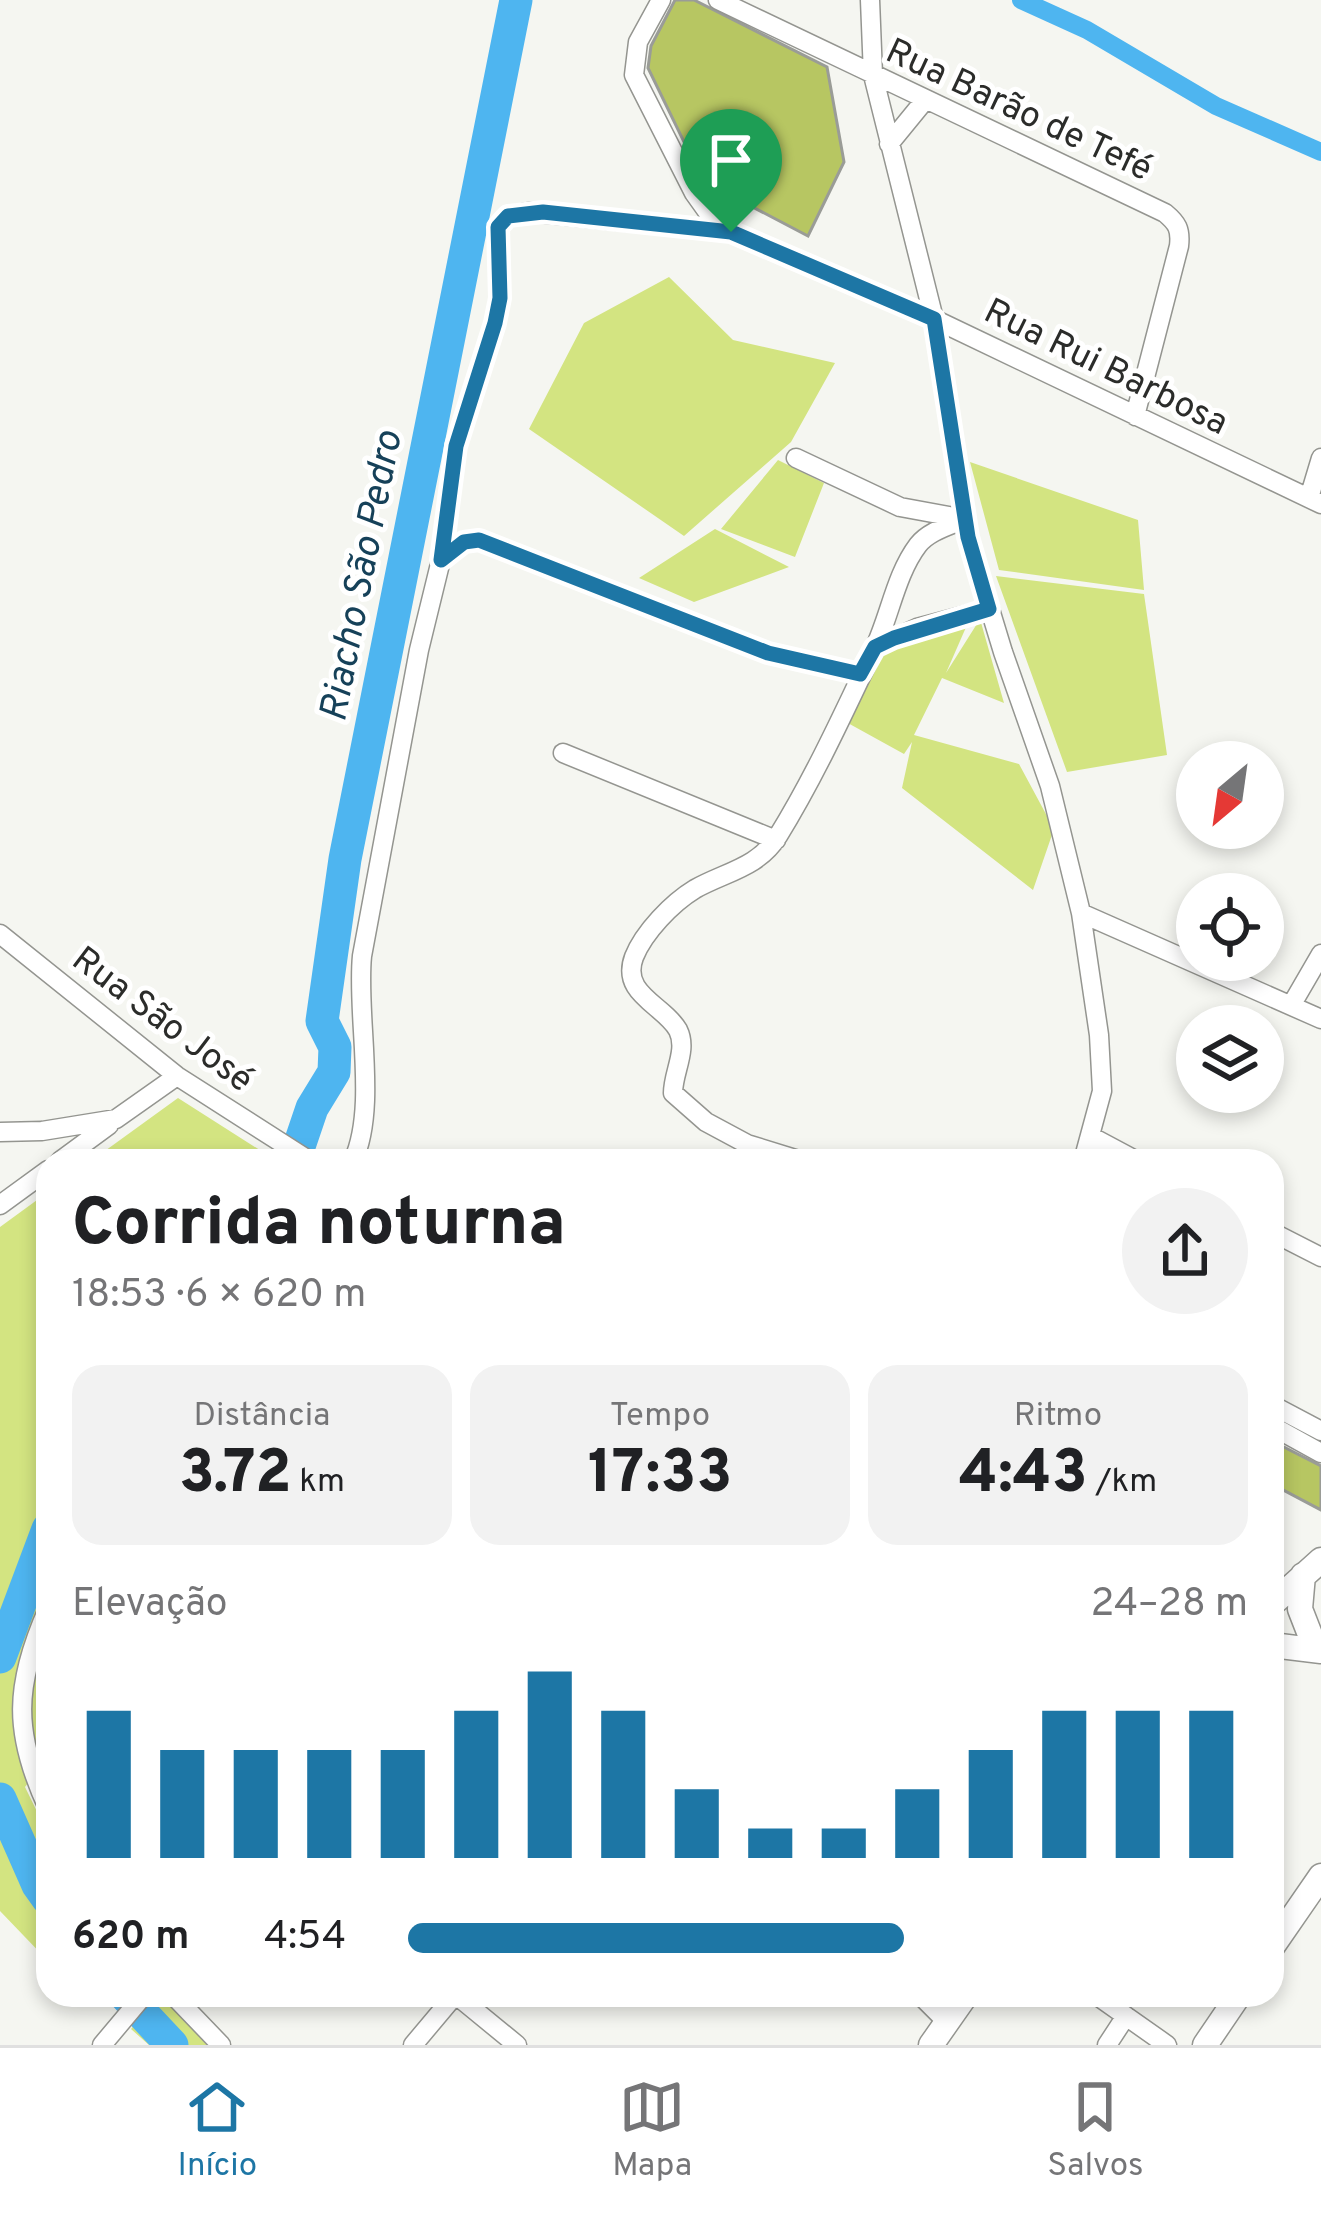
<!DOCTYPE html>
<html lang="pt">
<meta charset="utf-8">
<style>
:root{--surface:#fff;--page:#f2f2f2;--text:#202124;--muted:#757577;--line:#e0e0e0;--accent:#1d76a5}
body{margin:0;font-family:Overpass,sans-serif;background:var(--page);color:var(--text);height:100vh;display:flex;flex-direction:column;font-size:45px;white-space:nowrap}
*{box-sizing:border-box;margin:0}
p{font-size:39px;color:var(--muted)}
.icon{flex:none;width:66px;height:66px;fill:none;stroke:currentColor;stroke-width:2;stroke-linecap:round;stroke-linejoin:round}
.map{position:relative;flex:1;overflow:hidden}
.sheet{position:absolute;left:36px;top:1149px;width:1248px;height:858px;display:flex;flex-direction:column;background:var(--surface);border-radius:36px;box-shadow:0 6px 18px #0003}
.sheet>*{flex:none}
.needle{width:78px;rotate:209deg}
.buttons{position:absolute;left:1176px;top:741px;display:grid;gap:24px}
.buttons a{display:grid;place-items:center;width:108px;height:108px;border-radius:50%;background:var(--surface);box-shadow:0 6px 18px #0003;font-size:60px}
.pin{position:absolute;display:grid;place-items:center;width:102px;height:102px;color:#fff;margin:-123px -51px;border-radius:50% 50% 50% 0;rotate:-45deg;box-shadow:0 0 12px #0007}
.pin .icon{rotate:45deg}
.round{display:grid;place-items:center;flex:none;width:126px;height:126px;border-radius:63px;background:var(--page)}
.head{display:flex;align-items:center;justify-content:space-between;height:204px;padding:0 36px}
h1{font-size:66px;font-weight:800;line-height:90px}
.metrics{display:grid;grid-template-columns:repeat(3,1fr);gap:18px;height:204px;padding:12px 36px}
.metrics div{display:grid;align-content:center;border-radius:30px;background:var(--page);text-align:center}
.metrics b{font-size:60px;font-weight:800}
.metrics small{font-size:33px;font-weight:400}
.metrics p{font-size:33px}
.chart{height:336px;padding:24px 36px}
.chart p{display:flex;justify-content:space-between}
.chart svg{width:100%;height:216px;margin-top:12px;stroke:var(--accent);stroke-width:6}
ul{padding:0 36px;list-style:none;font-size:39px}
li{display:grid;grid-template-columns:192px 144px 1fr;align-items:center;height:90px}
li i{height:30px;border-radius:15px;background:var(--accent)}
.menu{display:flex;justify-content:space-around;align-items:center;height:168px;border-top:3px solid var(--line);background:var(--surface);font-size:33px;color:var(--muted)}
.menu a{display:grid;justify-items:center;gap:6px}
.menu .selected{color:var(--accent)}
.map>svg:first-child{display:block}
</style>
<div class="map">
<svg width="1321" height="2045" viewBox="0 0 1321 2045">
<rect width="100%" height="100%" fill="#f5f6f1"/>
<!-- green -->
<path fill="#d3e481" d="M669,277L733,340L835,363L791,442L684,536L529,429L584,323Z
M778,460L824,483L795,557L721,529Z
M970,462L1138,520L1144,590L999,570Z
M715,529L789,567L694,602L639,578Z
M996,576L1144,594L1167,755L1067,772Z
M980,619L1004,703L942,678L914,735L1019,764L1054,829L1033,890L902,788L912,742L904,754L846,722L881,653L912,637L967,625L946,673Z
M178,1098L277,1161H91Z
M48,1192V1758L25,1787L48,1834V1961L0,1911V1227Z
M160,1995L210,2045H149L131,2029Z"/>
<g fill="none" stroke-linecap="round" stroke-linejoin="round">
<!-- canal -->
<path stroke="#4eb5f0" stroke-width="18" d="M1021,0L1087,30L1216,106L1321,152"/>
<!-- river -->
<path stroke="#4eb5f0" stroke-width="33" d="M294,1161L312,1108L334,1072L335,1047L322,1021L345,859L516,0
M0,1657L48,1529
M0,1799L38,1885L48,1899
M125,1995L172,2045"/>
</g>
<!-- building -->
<path fill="#b7c662" stroke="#9a9c97" stroke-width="3" d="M675,0H694L827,67L844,162L808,236L703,181L648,68L651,46Z
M1272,1441L1321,1466V1510L1272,1484Z"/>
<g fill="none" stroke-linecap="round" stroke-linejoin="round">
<!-- minor casing -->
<g stroke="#949590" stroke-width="21">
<path id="minor" d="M661,0L638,42L634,75L694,193L709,214L729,230
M718,0L1165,213C1177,223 1181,229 1179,246L1135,416
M870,0L873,75L934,319L968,537L1003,652L1050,786L1081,913L1099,1035L1102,1091L1083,1161
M889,144L925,100
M796,458L900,507L965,519C949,526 929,531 918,545C896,574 890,615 875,647C845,710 815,776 778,836C758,868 725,872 695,889C672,903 644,932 634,957C620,994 664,1005 678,1030C688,1050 673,1072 673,1093L706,1122L747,1144L802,1161
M1309,498L1321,458
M441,560L456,446L495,323L499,298L498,227L508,216L529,212L731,232L934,319L1321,504
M875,647L917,628L989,609
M563,753L776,840
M1081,913L1321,1019
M0,934L177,1076L310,1161
M1292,1004L1321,954
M0,1132L42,1131L116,1119L177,1076
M1092,1137L1137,1161
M60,1161L109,1125
M353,1161C378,1107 356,1016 362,956L419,650L441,560L464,541L479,540L768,653L860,674
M0,1205L48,1170
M1272,1232L1321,1257
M1272,1405L1321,1431
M1272,1426L1321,1453
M48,1609C14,1685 13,1733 48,1808
M173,1995L221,2045
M456,1995L517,2045
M920,1995L947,2022
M1096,1995L1167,2045
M102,2045L144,1995
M413,2045L455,1995
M1107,2045L1126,2016"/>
</g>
<!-- secondary casing -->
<g stroke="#949590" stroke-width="27">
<path id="secondary" d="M1303,1575L1300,1609L1316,1650
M1272,1604L1321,1560
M1272,1645L1321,1651
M1272,1947L1321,1876
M931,2045L966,1995
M1205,2045L1239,1995"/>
</g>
<!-- minor -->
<use href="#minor" stroke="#fff" stroke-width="18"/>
<!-- secondary -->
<use href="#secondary" stroke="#fff" stroke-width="24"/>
</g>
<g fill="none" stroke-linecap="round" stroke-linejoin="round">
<!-- route casing -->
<g stroke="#fff" stroke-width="24">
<path id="route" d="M543,212L731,232L934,319L968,537L989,609L894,638L875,647L860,674L768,653L479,540L464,542L441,560L456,446L495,323L500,298L498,227L508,216Z"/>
</g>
<!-- route -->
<use href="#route" stroke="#1d76a5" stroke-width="15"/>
</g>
<g text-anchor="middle" stroke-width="10" stroke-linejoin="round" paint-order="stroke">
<!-- street labels -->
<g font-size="36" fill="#2b2c2a" stroke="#fff">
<text transform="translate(1020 108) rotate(25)" y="13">Rua Barão de Tefé</text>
<text transform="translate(1107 365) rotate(26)" y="13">Rua Rui Barbosa</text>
<text transform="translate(164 1018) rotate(37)" y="13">Rua São José</text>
</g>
<!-- water labels -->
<g font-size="39" font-style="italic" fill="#164159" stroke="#fff">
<text transform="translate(359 576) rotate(-79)" y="14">Riacho São Pedro</text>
</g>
</g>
</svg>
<div class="buttons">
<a><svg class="needle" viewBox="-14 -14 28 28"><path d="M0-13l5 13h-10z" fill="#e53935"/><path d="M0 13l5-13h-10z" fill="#757577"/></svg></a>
<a><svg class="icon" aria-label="locate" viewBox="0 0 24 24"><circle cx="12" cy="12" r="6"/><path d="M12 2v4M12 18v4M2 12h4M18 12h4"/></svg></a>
<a><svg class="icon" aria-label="layers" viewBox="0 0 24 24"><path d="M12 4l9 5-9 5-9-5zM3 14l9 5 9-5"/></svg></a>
</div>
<div class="pin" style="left:731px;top:232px;background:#1e9e55"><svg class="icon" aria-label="arrive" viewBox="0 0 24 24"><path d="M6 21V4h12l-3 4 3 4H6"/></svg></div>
<section class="sheet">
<div class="head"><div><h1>Corrida noturna</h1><p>18:53 · 6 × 620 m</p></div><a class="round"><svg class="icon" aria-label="share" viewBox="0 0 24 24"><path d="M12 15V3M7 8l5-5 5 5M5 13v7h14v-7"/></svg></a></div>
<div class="metrics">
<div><p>Distância</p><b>3.72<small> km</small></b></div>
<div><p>Tempo</p><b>17:33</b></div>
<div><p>Ritmo</p><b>4:43<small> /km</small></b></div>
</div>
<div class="chart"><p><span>Elevação</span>24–28 m</p>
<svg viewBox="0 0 160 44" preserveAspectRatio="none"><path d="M5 44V14M15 44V22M25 44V22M35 44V22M45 44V22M55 44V14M65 44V6M75 44V14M85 44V30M95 44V38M105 44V38M115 44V30M125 44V22M135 44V14M145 44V14M155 44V14"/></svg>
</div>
<ul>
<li><b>620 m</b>4:54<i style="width:59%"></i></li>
</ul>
</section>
</div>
<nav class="menu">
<a class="selected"><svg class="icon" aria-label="home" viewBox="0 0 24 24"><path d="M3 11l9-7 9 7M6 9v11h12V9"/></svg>Início</a>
<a><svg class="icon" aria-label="map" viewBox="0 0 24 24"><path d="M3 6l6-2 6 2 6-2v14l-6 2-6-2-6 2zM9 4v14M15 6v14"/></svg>Mapa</a>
<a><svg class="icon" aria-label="saved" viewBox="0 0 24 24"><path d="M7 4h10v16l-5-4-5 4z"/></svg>Salvos</a>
</nav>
